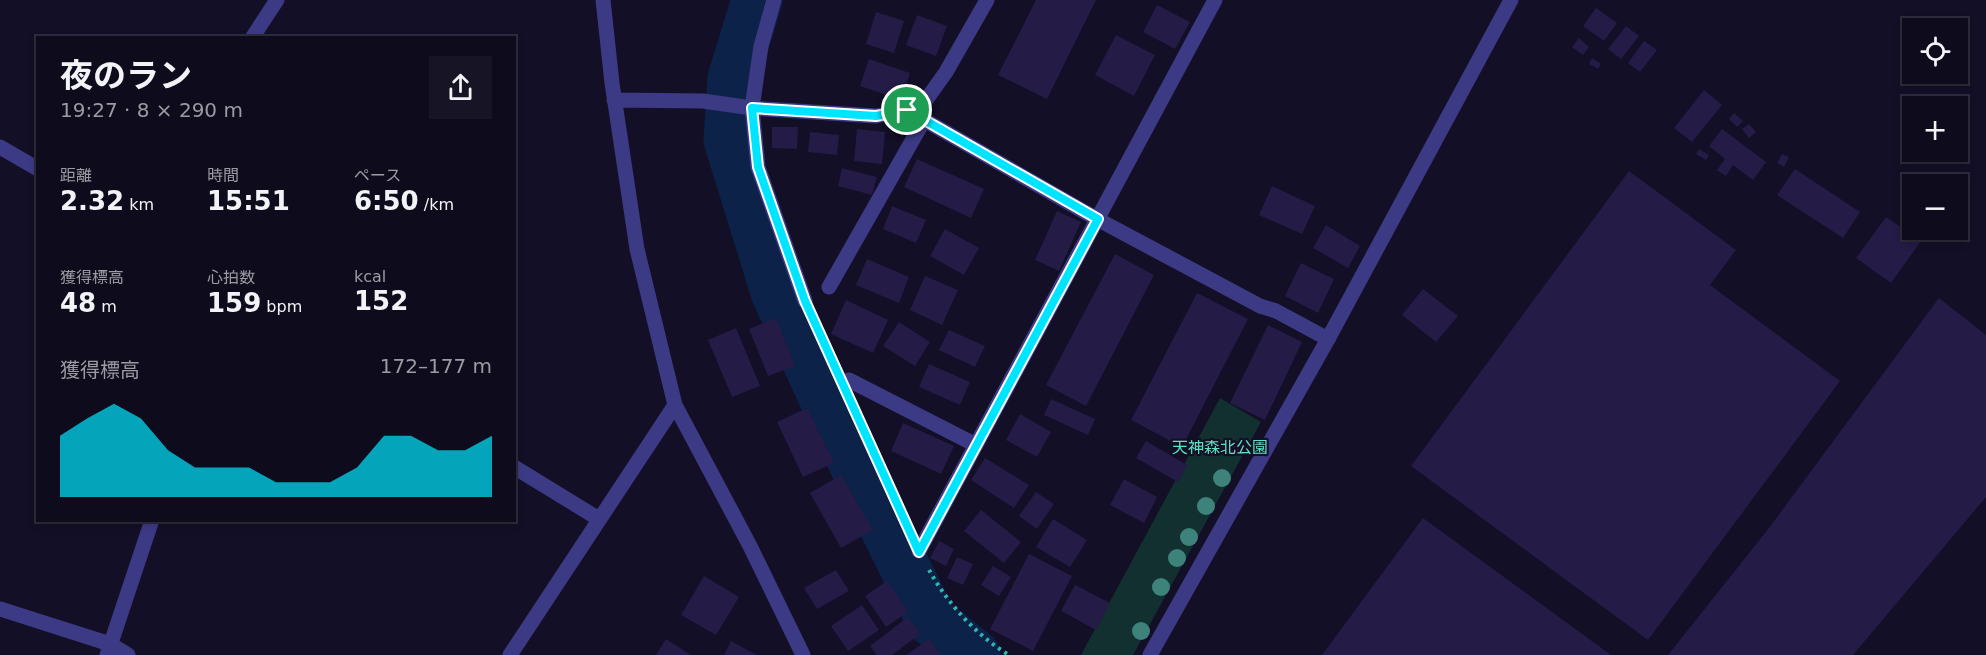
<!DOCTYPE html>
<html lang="ja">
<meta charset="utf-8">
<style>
:root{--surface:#0e0b1c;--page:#171425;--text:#f1f3f6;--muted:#9b9ba3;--line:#2e2b3b;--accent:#00e5ff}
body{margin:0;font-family:"DejaVu Sans","Noto Sans JP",sans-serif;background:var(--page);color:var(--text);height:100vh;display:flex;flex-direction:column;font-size:22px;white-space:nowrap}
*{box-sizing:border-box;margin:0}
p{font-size:20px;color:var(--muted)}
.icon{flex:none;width:33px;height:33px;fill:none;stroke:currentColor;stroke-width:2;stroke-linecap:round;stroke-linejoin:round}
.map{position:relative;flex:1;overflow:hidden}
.side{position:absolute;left:36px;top:36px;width:480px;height:486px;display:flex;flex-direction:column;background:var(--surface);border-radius:0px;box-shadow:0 3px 9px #0003,0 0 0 2px var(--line)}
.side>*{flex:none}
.buttons{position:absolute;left:1902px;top:18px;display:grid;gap:12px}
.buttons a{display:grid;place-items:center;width:66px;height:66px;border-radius:0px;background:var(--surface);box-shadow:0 3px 9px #0003,0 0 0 2px var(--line);font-size:30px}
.pin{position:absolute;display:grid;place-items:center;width:51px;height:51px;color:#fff;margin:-26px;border:3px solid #fff;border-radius:50%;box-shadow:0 2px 6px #0007}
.round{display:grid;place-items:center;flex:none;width:63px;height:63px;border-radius:0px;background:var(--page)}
.head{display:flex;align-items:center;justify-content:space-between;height:102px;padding:0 24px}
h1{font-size:33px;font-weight:700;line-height:45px}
.stats{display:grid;grid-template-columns:repeat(3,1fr);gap:9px;height:102px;padding:6px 24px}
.stats div{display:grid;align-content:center}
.stats b{font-size:26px;font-weight:700}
.stats small{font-size:16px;font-weight:400}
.stats p{font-size:16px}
.chart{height:168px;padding:12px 24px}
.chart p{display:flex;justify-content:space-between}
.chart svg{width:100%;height:108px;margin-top:6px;fill:var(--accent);opacity:.7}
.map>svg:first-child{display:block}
</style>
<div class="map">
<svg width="1986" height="655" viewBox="0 0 1986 655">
<rect width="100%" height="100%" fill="#130f26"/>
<!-- green -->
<path fill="#12302f" d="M1220,398L1261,422L1133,655H1081Z"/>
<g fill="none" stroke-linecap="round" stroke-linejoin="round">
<!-- river -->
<path stroke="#0c2248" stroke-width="51" d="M757,0L733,78L729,140L776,292L864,485L931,620L975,655"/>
</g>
<!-- building -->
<path fill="#241b47" d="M1036,0H1096L1047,99L998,75Z
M1157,5L1190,22L1175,49L1143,32Z
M1596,8L1617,23L1604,41L1583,26Z
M876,12L904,21L894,53L866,44Z
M917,15L947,26L936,56L906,45Z
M1626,26L1639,36L1621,59L1608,49Z
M1116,35L1155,55L1134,96L1095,75Z
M1579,38L1589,47L1583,55L1572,47Z
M1644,41L1657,50L1640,72L1628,63Z
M1592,58L1601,64L1598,69L1589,64Z
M869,59L910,73L901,100L860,86Z
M1704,90L1722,105L1692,142L1674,128Z
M1734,113L1743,121L1737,127L1729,119Z
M1749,124L1756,132L1749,138L1742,129Z
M772,127H798L797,149L772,148Z
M857,129L885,132L882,164L854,161Z
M1722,129L1766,162L1753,180L1733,165L1726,176L1717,170L1725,159L1709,146Z
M810,132L839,135L837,155L808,152Z
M1699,149L1709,155L1706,160L1696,154Z
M1782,154L1789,157L1784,167L1777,163Z
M917,159L984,189L971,218L904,187Z
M842,168L877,177L872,195L838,186Z
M1795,169L1860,212L1843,238L1777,195Z
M1629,171L1736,250L1710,285L1840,381L1648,640L1411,466Z
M1272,186L1315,206L1302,234L1259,215Z
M892,206L926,220L916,243L883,229Z
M1057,211L1081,222L1059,271L1035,260Z
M1886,217L1921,241L1891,283L1856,258Z
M1326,225L1360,246L1348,268L1313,248Z
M945,229L979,248L964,275L930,256Z
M1115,254L1154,275L1086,406L1046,385Z
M867,259L909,277L899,303L856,285Z
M1301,263L1334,279L1318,313L1285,296Z
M925,276L958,290L942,325L910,310Z
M1423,289L1458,316L1436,342L1402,315Z
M1197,293L1248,319L1182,447L1131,420Z
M1939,298L1986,335V497L1853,655H1668L1769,528Z
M846,300L888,320L873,353L831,334Z
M776,318L795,366L768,376L749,329Z
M899,322L930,342L915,366L883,346Z
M1268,325L1302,342L1265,420L1230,403Z
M736,328L760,386L732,397L708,340Z
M949,330L985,346L975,367L939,350Z
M929,364L970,382L960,405L919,387Z
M1051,399L1095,419L1088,435L1044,415Z
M807,408L834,463L803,477L777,422Z
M1020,414L1051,432L1037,457L1006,440Z
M903,423L954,446L941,474L891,451Z
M1146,441L1187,465L1178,482L1136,458Z
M985,458L1029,485L1014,508L971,480Z
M841,475L873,530L841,548L810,493Z
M1124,479L1157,497L1144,523L1110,505Z
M1036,492L1054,504L1037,529L1019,516Z
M981,510L1021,542L1004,563L964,531Z
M1423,518L1611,655H1322Z
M1053,519L1087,540L1070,567L1036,547Z
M939,541L954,549L946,566L930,558Z
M1029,554L1072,576L1033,651L990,629Z
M957,557L973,564L963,585L947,578Z
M993,566L1011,577L999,596L981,585Z
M836,570L849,591L817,609L804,588Z
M704,576L739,597L716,635L681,615Z
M887,581L908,612L886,627L865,596Z
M1075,585L1110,603L1096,630L1061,611Z
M862,605L879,630L848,651L831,626Z
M908,617L920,634L892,655H877L870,646Z
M666,639L691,655H656Z
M929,639L941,655H906Z
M731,641L757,655H724Z"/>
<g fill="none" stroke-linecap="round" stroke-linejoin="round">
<!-- path -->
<path stroke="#2fb8b0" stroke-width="4" stroke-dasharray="3 4.5" stroke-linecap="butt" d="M813,319L835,367
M853,407L908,528
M929,570C948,604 976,635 1009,655"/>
<!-- minor -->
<path stroke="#3d3a85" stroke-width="15" d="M603,0L612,83L637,249L675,405L750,546L803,655
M774,0L761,46L752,108L758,167L805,301
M252,38L277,0
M614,100L703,101L752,108L876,116L907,110L926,100L946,72L987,0
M907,110L1097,219L1260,306L1276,311L1328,339
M0,147L38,169
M829,287L924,120
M849,380L976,445
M514,467L599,519
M919,551L1215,0
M0,609L110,644L128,655
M107,655L152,520
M510,655L675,405"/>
<!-- tertiary -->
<path stroke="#3d3a85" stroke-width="15" d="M1150,655L1328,339L1511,0"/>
</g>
<!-- trees -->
<g fill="#3d827b">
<circle cx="1222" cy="478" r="9"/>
<circle cx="1206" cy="506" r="9"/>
<circle cx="1189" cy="537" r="9"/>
<circle cx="1177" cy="558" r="9"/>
<circle cx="1161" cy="587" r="9"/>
<circle cx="1141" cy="631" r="9"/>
</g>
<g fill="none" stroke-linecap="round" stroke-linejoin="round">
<!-- route casing -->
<g stroke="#fff" stroke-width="12">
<path id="route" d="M752,108L876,116L907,110L1098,219L919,552L805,301L758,167Z"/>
</g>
<!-- route -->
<use href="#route" stroke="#00e5ff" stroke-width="8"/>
</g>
<g text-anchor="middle" stroke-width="4.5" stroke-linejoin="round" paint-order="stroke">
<!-- park labels -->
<g font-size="16" fill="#5fe0c0" stroke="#130f26">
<text x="1220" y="453">天神森北公園</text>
</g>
</g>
</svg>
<div class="buttons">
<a><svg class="icon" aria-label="locate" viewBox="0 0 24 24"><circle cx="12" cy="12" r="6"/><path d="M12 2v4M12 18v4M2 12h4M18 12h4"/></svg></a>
<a>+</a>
<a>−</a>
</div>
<div class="pin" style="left:907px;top:110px;background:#1e9e55"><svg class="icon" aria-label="arrive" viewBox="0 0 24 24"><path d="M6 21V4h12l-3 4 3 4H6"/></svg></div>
<section class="side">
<div class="head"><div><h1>夜のラン</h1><p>19:27 · 8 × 290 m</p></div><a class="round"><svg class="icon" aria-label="share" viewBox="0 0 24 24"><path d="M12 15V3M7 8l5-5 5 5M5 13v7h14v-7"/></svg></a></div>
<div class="stats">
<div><p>距離</p><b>2.32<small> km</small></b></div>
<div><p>時間</p><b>15:51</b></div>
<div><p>ペース</p><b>6:50<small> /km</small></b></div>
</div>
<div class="stats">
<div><p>獲得標高</p><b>48<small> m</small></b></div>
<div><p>心拍数</p><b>159<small> bpm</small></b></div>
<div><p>kcal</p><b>152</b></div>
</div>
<div class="chart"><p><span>獲得標高</span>172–177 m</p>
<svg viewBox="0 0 160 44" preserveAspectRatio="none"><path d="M0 44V19L10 12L20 6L30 12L40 25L50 32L60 32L70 32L80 38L90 38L100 38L110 32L120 19L130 19L140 25L150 25L160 19V44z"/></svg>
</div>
</section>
</div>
